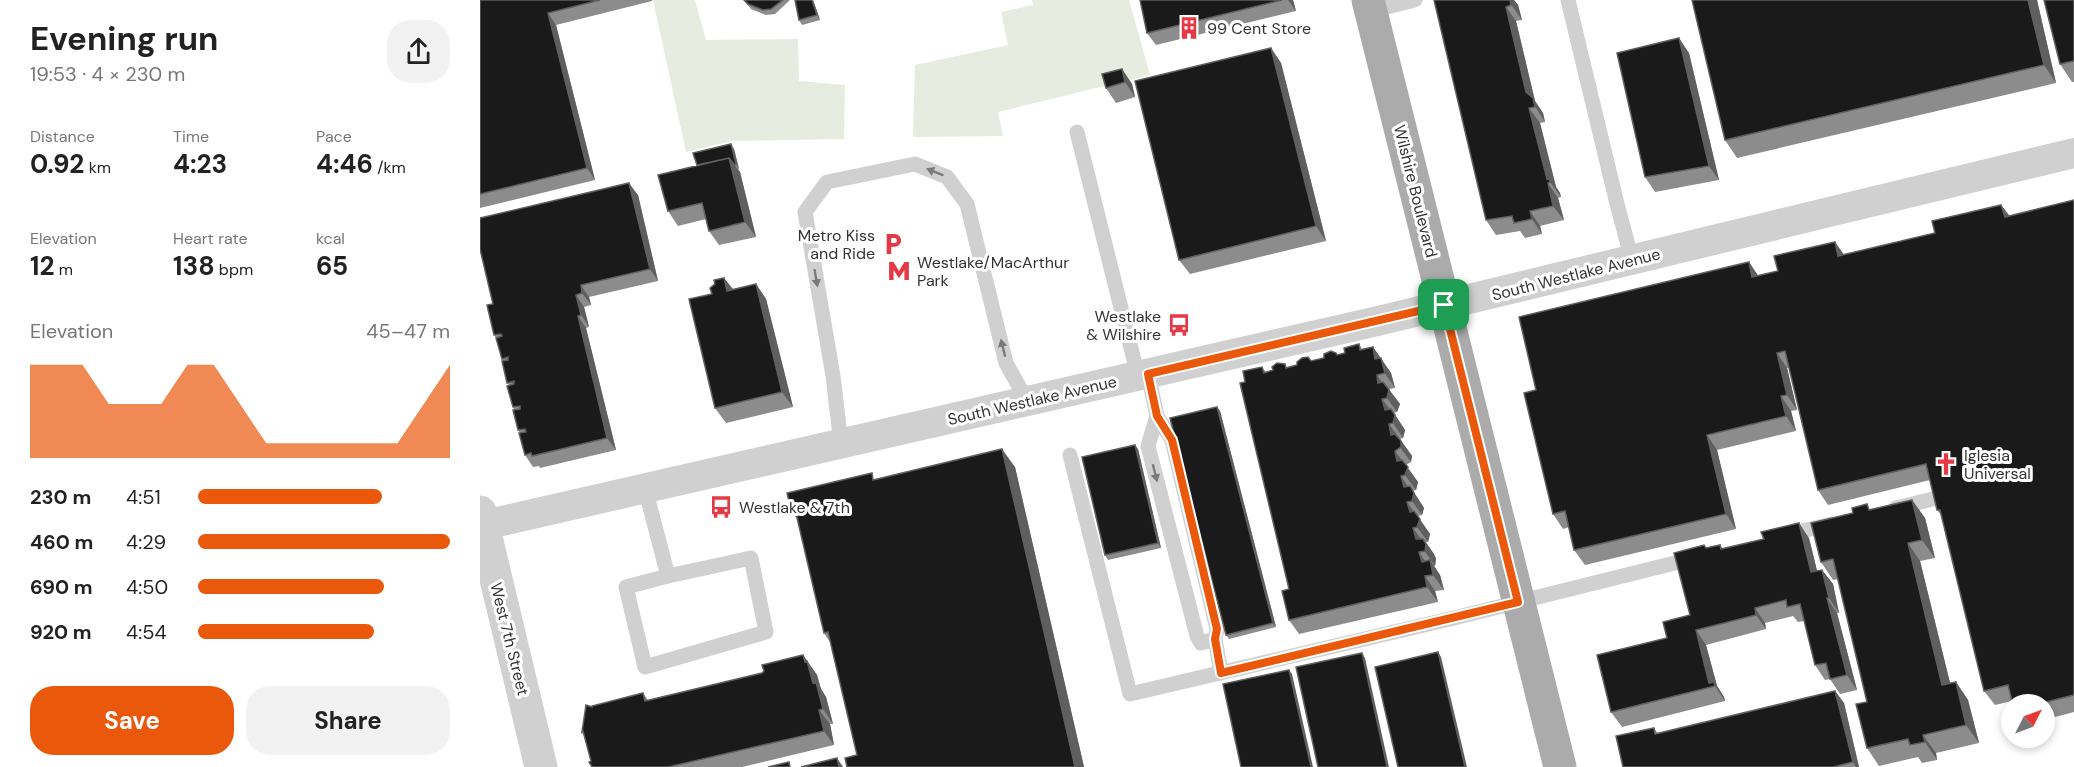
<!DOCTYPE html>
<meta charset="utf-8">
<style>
:root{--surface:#fff;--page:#f2f2f2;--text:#222;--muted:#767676;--accent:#ea580c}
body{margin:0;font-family:"DM Sans",sans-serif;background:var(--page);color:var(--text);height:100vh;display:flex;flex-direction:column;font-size:22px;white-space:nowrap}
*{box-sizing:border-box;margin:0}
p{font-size:20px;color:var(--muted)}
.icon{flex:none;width:33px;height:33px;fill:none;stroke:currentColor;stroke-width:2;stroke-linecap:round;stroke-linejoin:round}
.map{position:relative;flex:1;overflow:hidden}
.side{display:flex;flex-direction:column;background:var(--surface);width:480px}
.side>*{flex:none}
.needle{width:39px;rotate:48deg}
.buttons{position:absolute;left:1521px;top:694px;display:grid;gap:12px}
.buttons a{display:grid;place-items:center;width:54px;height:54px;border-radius:50%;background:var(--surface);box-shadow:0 3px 9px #0003;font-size:30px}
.pin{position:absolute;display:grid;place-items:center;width:51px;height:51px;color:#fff;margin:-26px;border-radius:12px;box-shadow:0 3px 9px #0006}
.round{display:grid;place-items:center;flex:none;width:63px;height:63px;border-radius:24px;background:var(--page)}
.head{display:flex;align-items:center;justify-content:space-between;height:102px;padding:0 30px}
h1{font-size:33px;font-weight:700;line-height:45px}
.figures{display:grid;grid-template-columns:repeat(3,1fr);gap:9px;height:102px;padding:6px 30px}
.figures div{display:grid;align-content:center}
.figures b{font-size:26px;font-weight:700}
.figures small{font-size:16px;font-weight:400}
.figures p{font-size:16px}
.chart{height:168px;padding:12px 30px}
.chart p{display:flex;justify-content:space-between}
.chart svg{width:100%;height:108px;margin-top:6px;fill:var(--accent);opacity:.7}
.primary-button{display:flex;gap:12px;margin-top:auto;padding:12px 30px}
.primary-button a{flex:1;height:69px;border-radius:24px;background:var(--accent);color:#fff;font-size:24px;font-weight:700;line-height:69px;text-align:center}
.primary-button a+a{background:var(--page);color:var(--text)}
ul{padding:0 30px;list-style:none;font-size:20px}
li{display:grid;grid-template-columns:96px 72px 1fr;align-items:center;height:45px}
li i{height:15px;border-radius:8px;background:var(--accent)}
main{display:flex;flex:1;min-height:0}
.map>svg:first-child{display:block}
</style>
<main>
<section class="side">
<div class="head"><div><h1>Evening run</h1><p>19:53 · 4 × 230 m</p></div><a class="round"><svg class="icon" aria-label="share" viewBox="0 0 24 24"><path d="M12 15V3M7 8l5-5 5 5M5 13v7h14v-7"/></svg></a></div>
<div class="figures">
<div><p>Distance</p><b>0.92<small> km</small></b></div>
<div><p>Time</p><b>4:23</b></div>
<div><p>Pace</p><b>4:46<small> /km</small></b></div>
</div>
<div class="figures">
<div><p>Elevation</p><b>12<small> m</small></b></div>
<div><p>Heart rate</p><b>138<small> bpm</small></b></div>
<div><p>kcal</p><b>65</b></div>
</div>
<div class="chart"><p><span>Elevation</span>45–47 m</p>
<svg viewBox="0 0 160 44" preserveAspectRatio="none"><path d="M0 44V6L10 6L20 6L30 22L40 22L50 22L60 6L70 6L80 22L90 38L100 38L110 38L120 38L130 38L140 38L150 22L160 6V44z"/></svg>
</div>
<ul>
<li><b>230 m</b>4:51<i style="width:73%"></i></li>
<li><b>460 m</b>4:29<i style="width:100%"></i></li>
<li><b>690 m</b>4:50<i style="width:74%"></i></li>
<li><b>920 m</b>4:54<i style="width:70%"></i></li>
</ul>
<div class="primary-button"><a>Save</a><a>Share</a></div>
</section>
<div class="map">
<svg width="1594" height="767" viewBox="0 0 1594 767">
<rect width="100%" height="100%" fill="#fff"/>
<!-- green -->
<path fill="#e6ecdf" d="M173,0H215L226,40L318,39L319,81L365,85L364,139L252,141L206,152Z
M552,0H649L670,75L518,112L523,136L433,137L435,65L528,45L521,12L553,5Z"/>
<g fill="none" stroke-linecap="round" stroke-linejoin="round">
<!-- service -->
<path stroke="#d0d0d0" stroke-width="15" d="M1088,0L1137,204L1152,260
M891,11L935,0
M597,132L658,376
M668,374L677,416L692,440L737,629L735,639L721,643L717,636L668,446L677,416
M361,444L353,376L325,212L347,182L435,164L467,177L487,204L526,363L547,401
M590,455L650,694L974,618L1215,558
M165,488L188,576L271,558L286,632L165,667L146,587L188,576
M1416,508L1461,497
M1305,535L1352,524
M735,639L741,673"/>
<!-- minor -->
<path stroke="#d0d0d0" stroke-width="30" d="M0,526L902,320L1594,153"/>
<!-- tertiary -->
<path stroke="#d0d0d0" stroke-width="33" d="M0,512L61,767"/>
<!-- primary -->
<path stroke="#ababab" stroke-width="33" d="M888,0L1080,767"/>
</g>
<!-- wall -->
<path fill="#8c8c8c" d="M0,0H172V1L76,25L115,180L0,208Z
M264,0H310L295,14L286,15L271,9Z
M333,0L340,20L322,25L319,20Z
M660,0H813L816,11L676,45L667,33Z
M954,0H1034L1038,5L1042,20L1036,21L1055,101L1063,113L1065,122L1060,123L1076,187L1080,193L1081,197L1078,198L1084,220L1060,226L1062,234L1045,238L1040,231L1016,235L1006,220Z
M1557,0L1576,83L1257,158L1245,140Z
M1594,0V82H1592L1580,64Z
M791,48L801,63L846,241L710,274L699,260Z
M1209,53L1239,180L1175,192L1165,177Z
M642,69L652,84L655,97L636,103L626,88Z
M254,149L259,169H258L260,172L276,237L239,245L229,231L226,219L198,226L188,211L217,165Z
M158,195L178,281L109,297L111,305L104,307L109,327L106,328L136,450L60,468L59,466L53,467L45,455L40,433L38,430L34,410L33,407L29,385L27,383L23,361L22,359L16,338L14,335L13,304Z
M1594,200V712L1564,720V705H1533L1532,701L1515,705L1504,691L1462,516L1457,510L1450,480L1348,505L1338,490L1309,368H1307L1317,410L1311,411L1316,431L1237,450L1256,529L1105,565L1094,550L1089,527L1083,529L1073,514L1056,390L1269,262L1278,276L1455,233L1521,205L1529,216Z
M244,278L253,289L276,284L286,299L313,407L246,423L235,408L232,294Z
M879,344L882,349L893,347L911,373L915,388L909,389L920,404L917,412L914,413L925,430L923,438L920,439L932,456L931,462L926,465L938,482L936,490L933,491L944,508L942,515L938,516L950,534L948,542H946L954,554L956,559L955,566H954L960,575L964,590L955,591L958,602L819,634L809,620V589L765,382L782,367L786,372L807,367L865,353Z
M737,407L740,411L796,627L749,639L746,635Z
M658,449L681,548L628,560L625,555Z
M535,467L604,767H367L377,755L350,642L344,633L317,519L311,510L396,479Z
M1432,500L1445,518L1455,558L1440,561L1470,683L1476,682L1488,700L1499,743L1456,753L1457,760L1442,763L1438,757L1399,766L1387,748V702L1358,579L1353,580L1341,562L1373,513Z
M1329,538L1337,571L1342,570L1353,584L1359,613H1357L1377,690L1360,694L1350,679L1345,680L1335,665L1324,621L1318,622L1313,616L1285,623L1286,629L1226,645L1237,686L1244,697L1245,701L1142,727L1131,712L1187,638L1210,615L1227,548L1240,545L1243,549Z
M323,655L337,675L341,689L346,697L353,724H350L354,745L262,767H112L105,736L102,732L112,707L163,693L168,700L282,673Z
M1355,691L1364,703L1379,767H1143L1174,728L1178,734Z"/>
<!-- shaded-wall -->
<path fill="#5f5f5f" d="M332,0H333L340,20L337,15Z
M808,0H813L816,11Z
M1028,0H1034L1038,5L1042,20Z
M1548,0H1557L1576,83L1564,65Z
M1026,7L1036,21L1055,101L1063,113L1065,122L1046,92Z
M68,13L76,25L115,180L107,168Z
M1199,38L1209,53L1239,180L1229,166Z
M791,48L801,63L846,241L836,226Z
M642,69L652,84L655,97L645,82Z
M1049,108L1060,123L1076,187L1080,193L1081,197L1070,182L1067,179Z
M251,144L254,149L259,169L256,164Z
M249,158L260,172L276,237L265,222Z
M149,183L158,195L178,281L170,269Z
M1068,183L1078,198L1084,220L1073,206Z
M1521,205L1532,219L1525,217Z
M1050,211L1060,226L1062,234L1052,219Z
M1355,242L1365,256H1358Z
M1269,262L1279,277H1272Z
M244,278L255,292L247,291Z
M276,284L286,299L313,407L302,392Z
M101,285L109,297L111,305L102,293Z
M96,295L104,307L109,327L101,315Z
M98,316L106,328L136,450L127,438Z
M893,347L911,373L915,388L895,359Z
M1297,353L1307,368L1317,410L1307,395Z
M897,375L907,390H909L920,404L917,412L907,398L898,383Z
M1301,396L1311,411L1316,431L1306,416Z
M902,399L913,413L911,409L925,430L923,438L913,423L905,410Z
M737,407L740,411L796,627L793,623Z
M909,424L932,456L931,462L911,435Z
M1227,435L1237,450L1256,529L1246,514Z
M655,445L658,449L681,548L678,543Z
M522,449L535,467L604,767H595Z
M915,451L938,482L936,490L925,475L917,461Z
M921,476L931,491L930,486L944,508L942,515L932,501L924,487Z
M1432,500L1445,518L1455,558L1442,540Z
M927,502L950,534L948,542L937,527L930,512Z
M1319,523L1329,538L1341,587L1331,572Z
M933,528L944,543L943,539L954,554L956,559L955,566L936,539Z
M1428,543L1440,561L1475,703L1462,685Z
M939,552L949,567L952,577L942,562Z
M950,560L960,575L964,590L953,575Z
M1342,570L1353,584L1359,613L1349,598Z
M945,576L955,591L958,602L947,587Z
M1347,598L1357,613L1377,690L1367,675Z
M1275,608L1285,623L1286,629L1276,615Z
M1216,630L1226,645L1237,686L1244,697L1245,701L1235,686L1229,683Z
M958,652L961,657L987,767H985Z
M882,653L885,658L909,767H907Z
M323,655L337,675L341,689L346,697L353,724L343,709L325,662Z
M809,670L812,674L833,767H831Z
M1476,682L1488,700L1499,743L1486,725Z
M1355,691L1364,703L1379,767H1376L1373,762Z
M339,710L350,724L354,745L344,731Z
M1443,735L1456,753L1457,760L1445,742Z
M357,758L363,767H359Z"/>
<!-- building -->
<path fill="#1a1a1a" stroke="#5f5f5f" stroke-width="1.5" d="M0,0H120L68,13L107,168L0,194Z
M264,0H303L291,9L283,10L268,4Z
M315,0H332L337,15L319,20Z
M660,0H802L667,33Z
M954,0H1030L1031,5L1026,7L1046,92L1053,98L1055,107L1049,108L1067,179L1069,178L1070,182L1068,183L1073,206L1050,211L1052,219L1034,223L1032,216L1006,220Z
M1212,0H1548L1564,65L1245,140Z
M1564,0H1594V61L1580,64Z
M1199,38L1229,166L1165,177L1137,53Z
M791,48L836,226L699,260L655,81Z
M642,69L645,82L626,88L622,74Z
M251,144L256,164L255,165L249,158L217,165L213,153Z
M249,158L265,222L229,231L222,203L188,211L178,175Z
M149,183L170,269L101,285L102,293L96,295L101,315L98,316L127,438L52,456L51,453L45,455L39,433L46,432L45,429L38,430L33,410L40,409V406L33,407L27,386L34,384V381L27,383L22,361L28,360V357L22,359L16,338L22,336L21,334L14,335L7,305L13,304L0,249V218Z
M1594,200V695L1554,705H1533L1528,685L1504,691L1460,510H1457L1446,464L1338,490L1305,351L1297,353L1307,395L1301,396L1306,416L1227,435L1246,514L1094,550L1085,511L1073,514L1044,393L1056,390L1039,317L1269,262L1272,277L1298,271L1294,256L1355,242L1358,256L1455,233L1452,221L1521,205L1525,217Z
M244,278L247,291L276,284L302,392L235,408L209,299L232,294L230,288L235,284L234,280Z
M879,344L880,350L893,347L895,359L901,358L905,373L897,375L898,383L903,382L909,390L907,398L902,399L905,410L911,409L915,415L913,423L909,424L911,435L915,434L921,441V447L915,451L917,461L922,460L928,467L925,475L921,476L924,487L930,486L934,493L932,501L927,502L930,512L934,511L940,519L937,527L933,528L936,539H943L946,544L945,551L939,552L942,562L950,560L953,575L945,576L947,587L809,620L802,591L809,589L760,383L765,382L763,371L782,367L784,373L793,370L792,367L797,363L805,364L806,368L817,365V362L822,358L828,357L831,361L844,358V354L851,351L856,353L857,355L865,353L864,348Z
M737,407L793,623L746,635L690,418Z
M655,445L678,543L625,555L602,457Z
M522,449L595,767H367L365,758L377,755L348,632L344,633L315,509L311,510L307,493L392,473L393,480Z
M1432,500L1442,540L1428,543L1462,685L1476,682L1486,725L1443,735L1445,742L1430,745L1428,739L1387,748L1376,704L1387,702L1353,559L1341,562L1331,523L1373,513L1372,508L1387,504L1389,510Z
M1319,523L1331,572L1342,570L1349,598H1347L1367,675L1350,679L1346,663L1335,665L1320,604L1307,607L1306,600L1275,608L1276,615L1216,630L1229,683L1234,682L1235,686L1131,712L1117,655L1187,638L1183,622L1210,615L1194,553L1224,545L1226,548L1240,545L1241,549L1284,539L1281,532Z
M958,652L985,767H918L895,667Z
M882,653L907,767H838L816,667Z
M323,655L325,662L327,661L333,683L336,682L343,709L339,710L344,731L188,767H112L109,762L111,761L103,731L102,732L106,705L112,707V706L163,693L165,701L282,673L284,671L282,665Z
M809,670L831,767H761L743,684Z
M1355,691L1373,762L1353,767H1143L1136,736L1174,728L1175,734Z
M357,758L359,767H321Z
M309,762L310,767H288Z"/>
<!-- one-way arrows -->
<defs><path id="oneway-solid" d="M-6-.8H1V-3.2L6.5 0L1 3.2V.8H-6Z" transform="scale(1.5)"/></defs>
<g fill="#7a7a7a">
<use href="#oneway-solid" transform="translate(455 172) rotate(-158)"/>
<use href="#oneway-solid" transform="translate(336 278) rotate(80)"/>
<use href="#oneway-solid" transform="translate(523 348) rotate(-104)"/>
<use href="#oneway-solid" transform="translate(675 473) rotate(76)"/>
</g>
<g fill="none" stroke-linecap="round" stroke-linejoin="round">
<!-- route casing -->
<g stroke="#fff" stroke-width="12">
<path id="route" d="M964,305L1038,602L741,673L735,639L737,629L692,440L677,416L668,374Z"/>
</g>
<!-- route -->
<use href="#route" stroke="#ea580c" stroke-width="8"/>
</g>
<!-- icons -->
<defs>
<g id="building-bare" transform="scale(1.8)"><path d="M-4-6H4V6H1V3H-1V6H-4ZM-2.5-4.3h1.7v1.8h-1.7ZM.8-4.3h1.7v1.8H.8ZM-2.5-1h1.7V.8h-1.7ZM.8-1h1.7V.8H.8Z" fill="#e63946" stroke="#fff" stroke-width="2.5" paint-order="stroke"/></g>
<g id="parking-bare" transform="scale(1.8)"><path d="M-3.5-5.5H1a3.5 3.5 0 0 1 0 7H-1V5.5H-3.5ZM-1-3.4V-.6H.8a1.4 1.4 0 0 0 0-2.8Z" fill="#e63946" stroke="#fff" stroke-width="2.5" paint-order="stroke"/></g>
<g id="metro-bare" transform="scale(1.8)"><path d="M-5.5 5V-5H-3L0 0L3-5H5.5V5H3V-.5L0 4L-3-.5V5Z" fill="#e63946" stroke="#fff" stroke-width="2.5" paint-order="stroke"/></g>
<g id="bus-bare" transform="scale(1.8)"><path d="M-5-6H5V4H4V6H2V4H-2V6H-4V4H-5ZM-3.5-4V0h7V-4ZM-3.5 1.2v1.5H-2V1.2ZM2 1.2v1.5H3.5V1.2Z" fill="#e63946" stroke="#fff" stroke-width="2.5" paint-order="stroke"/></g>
<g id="church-bare" transform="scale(1.8)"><path d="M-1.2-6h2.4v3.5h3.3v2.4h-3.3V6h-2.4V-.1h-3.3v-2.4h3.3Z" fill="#e63946" stroke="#fff" stroke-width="2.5" paint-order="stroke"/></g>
</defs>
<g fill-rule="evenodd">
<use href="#building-bare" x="709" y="28"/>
<use href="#parking-bare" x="413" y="244"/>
<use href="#metro-bare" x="419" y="271"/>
<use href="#bus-bare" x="699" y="325"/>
<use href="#church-bare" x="1466" y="464"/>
<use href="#bus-bare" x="241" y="507"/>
</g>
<g text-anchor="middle" stroke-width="6" stroke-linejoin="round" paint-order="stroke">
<!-- poi labels -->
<g font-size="16" fill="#333" stroke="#fff" text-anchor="start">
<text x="727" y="34">99 Cent Store</text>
<text x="395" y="241" text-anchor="end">Metro Kiss<tspan x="395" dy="18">and Ride</tspan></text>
<text x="437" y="268">Westlake/MacArthur<tspan x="437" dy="18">Park</tspan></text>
<text x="681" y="322" text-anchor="end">Westlake<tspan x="681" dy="18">&amp; Wilshire</tspan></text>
<text x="1484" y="461">Iglesia<tspan x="1484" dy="18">Universal</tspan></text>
<text x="259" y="513">Westlake &amp; 7th</text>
</g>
<!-- street labels -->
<g font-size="16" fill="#333" stroke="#fff">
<text transform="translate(936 191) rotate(76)" y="6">Wilshire Boulevard</text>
<text transform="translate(1096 274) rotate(-14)" y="6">South Westlake Avenue</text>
<text transform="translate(552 400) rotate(-13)" y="6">South Westlake Avenue</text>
<text transform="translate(30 639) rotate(76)" y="6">West 7th Street</text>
</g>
</g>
</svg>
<div class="buttons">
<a><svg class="needle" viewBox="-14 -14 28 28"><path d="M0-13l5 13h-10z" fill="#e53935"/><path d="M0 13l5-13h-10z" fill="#767676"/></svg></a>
</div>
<div class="pin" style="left:964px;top:305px;background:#1e9e55"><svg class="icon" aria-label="arrive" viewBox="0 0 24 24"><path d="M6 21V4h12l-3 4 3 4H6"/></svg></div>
</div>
</main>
